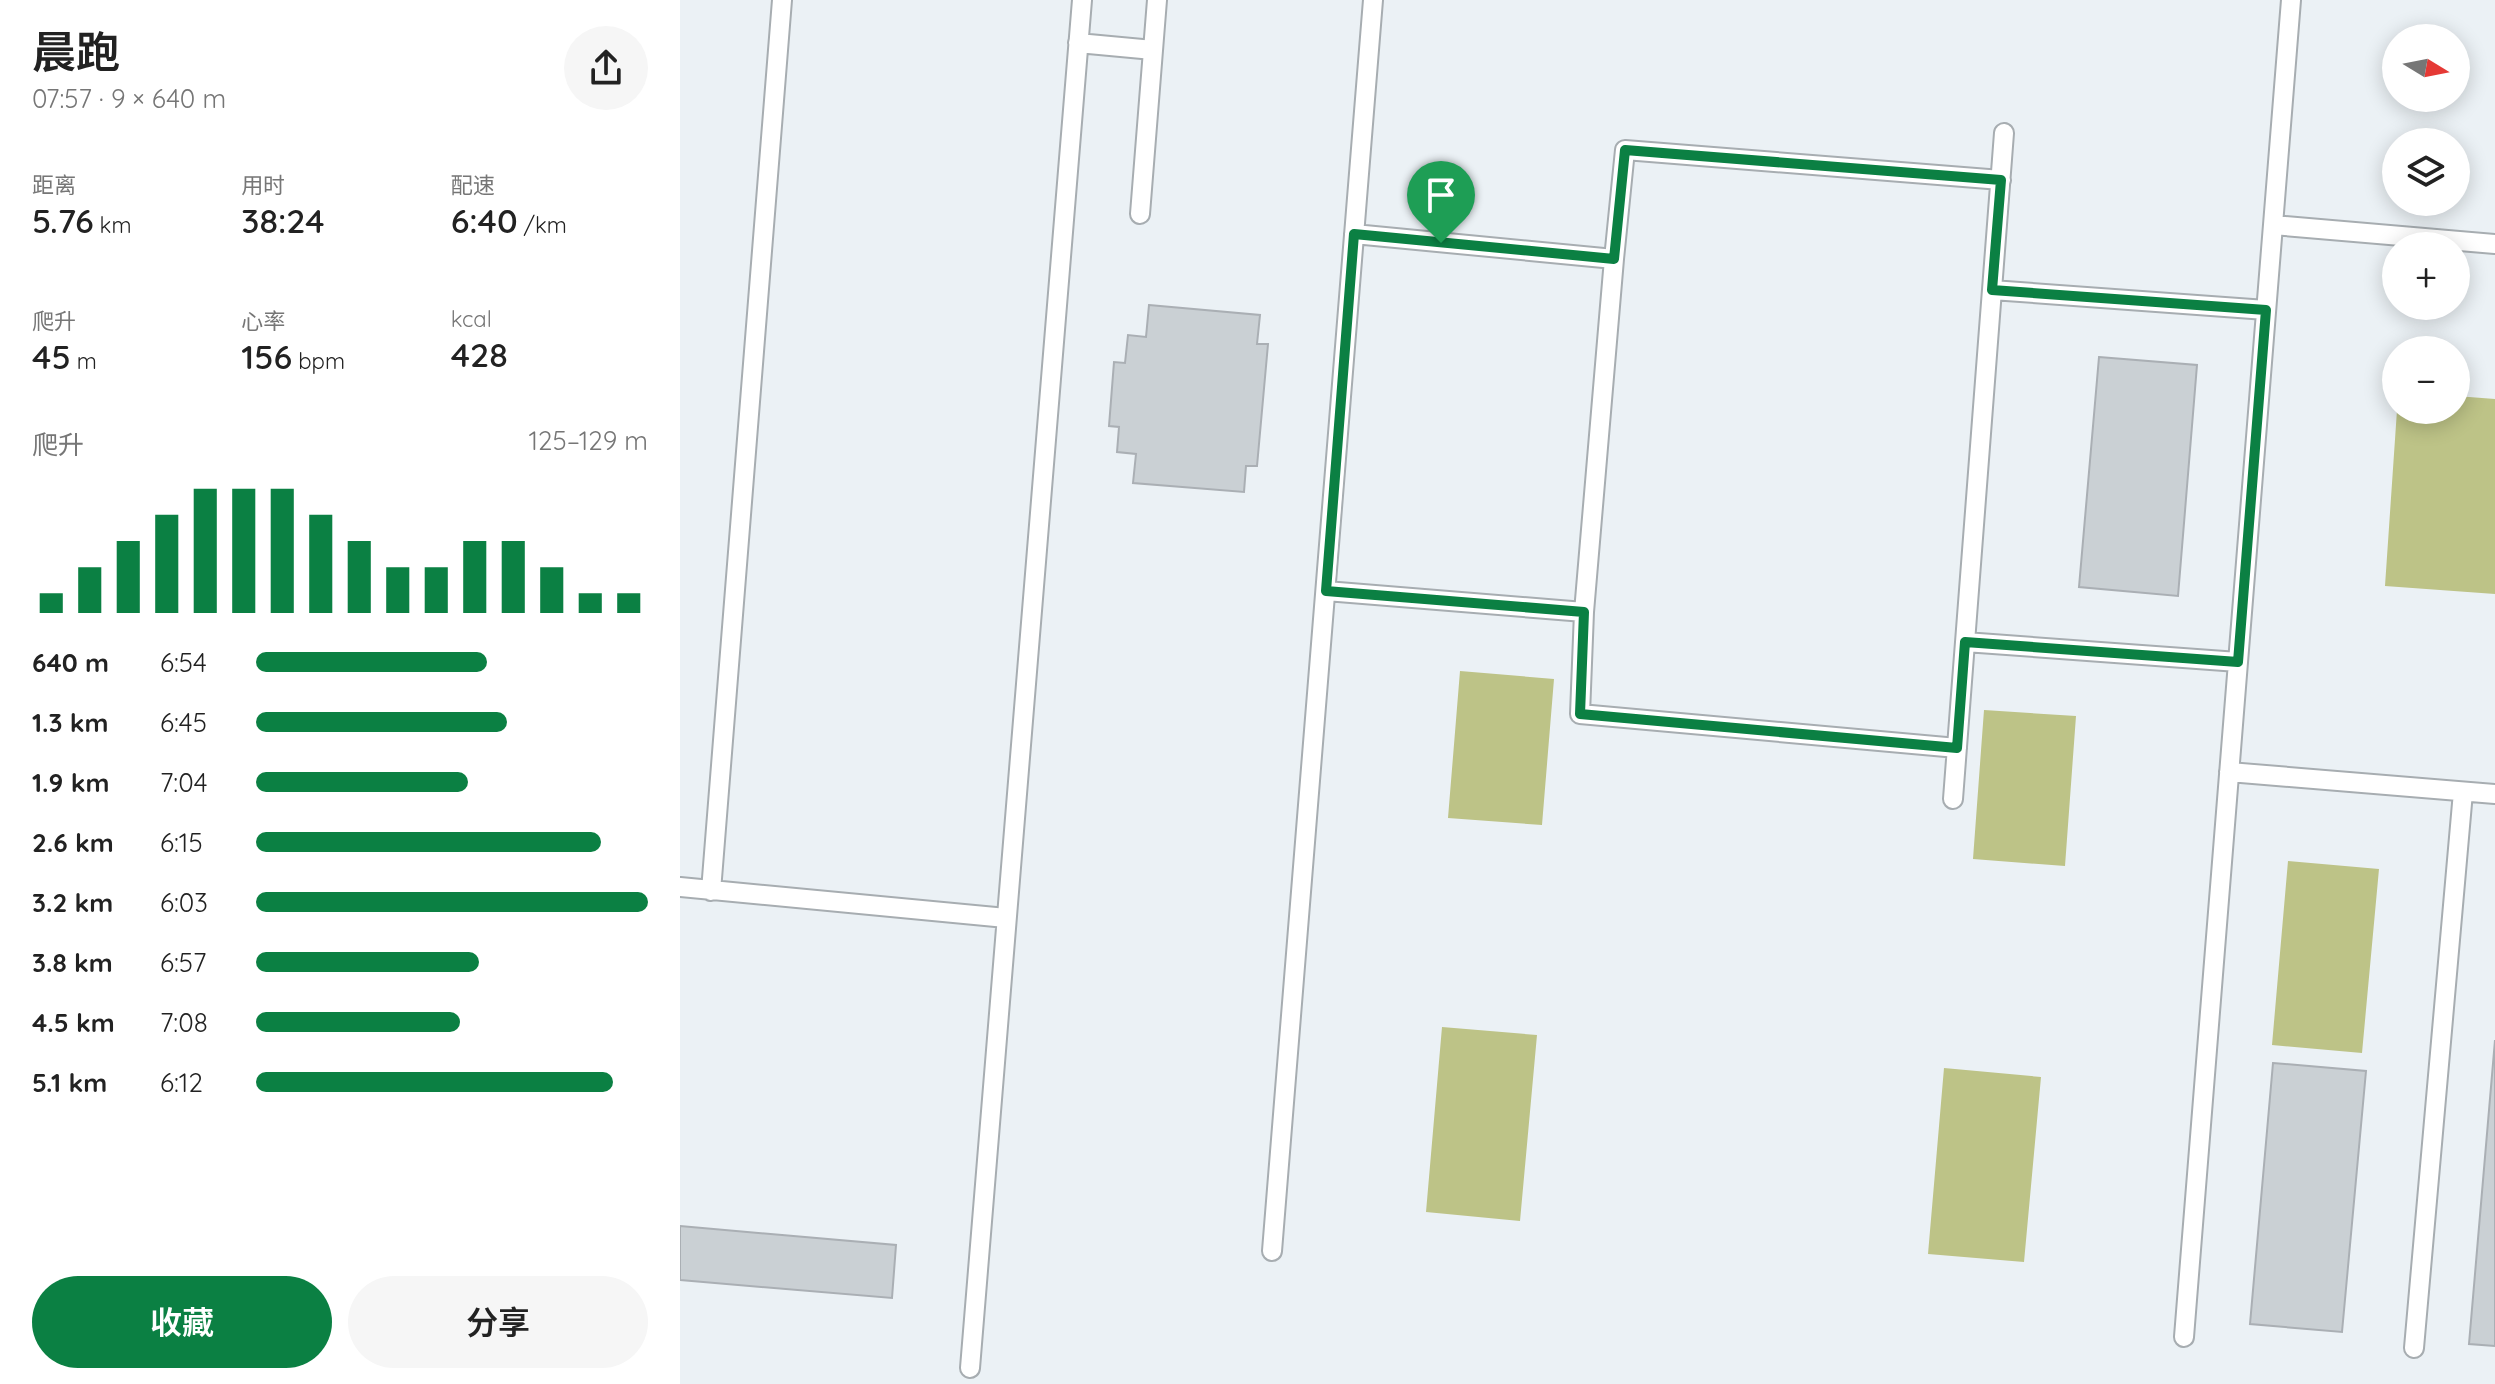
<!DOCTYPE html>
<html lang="zh">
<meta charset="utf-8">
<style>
:root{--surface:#fff;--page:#f6f6f6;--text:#222;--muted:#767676;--accent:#0b8043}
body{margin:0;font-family:Quicksand,"Noto Sans SC",sans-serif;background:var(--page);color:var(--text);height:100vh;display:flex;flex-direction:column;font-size:30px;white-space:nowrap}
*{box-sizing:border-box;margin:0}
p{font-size:26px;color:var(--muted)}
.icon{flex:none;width:44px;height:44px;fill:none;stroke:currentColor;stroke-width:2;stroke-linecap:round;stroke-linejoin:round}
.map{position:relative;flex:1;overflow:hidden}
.side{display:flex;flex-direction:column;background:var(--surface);width:680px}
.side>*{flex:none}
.needle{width:52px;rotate:100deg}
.buttons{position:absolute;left:1702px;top:24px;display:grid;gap:16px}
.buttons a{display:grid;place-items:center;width:88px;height:88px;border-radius:50%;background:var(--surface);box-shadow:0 4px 20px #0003;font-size:40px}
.pin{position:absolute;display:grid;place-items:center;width:68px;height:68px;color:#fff;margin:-82px -34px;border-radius:50% 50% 50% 0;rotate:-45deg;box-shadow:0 0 8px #0007}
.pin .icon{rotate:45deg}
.round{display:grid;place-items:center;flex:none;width:84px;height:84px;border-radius:42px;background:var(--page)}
.overview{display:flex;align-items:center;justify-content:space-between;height:136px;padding:0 32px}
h1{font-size:44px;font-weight:600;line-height:60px}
.figures{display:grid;grid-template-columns:repeat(3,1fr);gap:12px;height:136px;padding:8px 32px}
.figures div{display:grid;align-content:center}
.figures b{font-size:34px;font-weight:600}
.figures small{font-size:22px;font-weight:400}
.figures p{font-size:22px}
.chart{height:224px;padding:16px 32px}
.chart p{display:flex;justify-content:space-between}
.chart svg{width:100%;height:144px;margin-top:8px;stroke:var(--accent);stroke-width:6}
.button{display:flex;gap:16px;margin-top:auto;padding:16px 32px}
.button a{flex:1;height:92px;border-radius:48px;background:var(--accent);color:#fff;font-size:32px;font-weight:600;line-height:92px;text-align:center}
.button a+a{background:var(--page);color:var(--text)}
ul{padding:0 32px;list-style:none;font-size:26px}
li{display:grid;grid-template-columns:128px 96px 1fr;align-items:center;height:60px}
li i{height:20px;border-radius:10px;background:var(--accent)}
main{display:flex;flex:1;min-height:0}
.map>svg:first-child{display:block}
</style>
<main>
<section class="side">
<div class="overview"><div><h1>晨跑</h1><p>07:57 · 9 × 640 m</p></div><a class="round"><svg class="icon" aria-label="share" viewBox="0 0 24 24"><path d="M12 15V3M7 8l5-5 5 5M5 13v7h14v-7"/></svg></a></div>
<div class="figures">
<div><p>距离</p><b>5.76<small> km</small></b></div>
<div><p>用时</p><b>38:24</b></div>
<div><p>配速</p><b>6:40<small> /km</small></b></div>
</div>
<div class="figures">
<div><p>爬升</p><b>45<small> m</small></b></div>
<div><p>心率</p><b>156<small> bpm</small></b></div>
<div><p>kcal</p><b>428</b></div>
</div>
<div class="chart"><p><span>爬升</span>125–129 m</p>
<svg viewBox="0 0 160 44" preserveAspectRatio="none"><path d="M5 44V38M15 44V30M25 44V22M35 44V14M45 44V6M55 44V6M65 44V6M75 44V14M85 44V22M95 44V30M105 44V30M115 44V22M125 44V22M135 44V30M145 44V38M155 44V38"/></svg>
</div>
<ul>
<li><b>640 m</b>6:54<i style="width:59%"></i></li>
<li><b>1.3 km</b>6:45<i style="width:64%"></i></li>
<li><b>1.9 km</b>7:04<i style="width:54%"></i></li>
<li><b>2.6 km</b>6:15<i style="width:88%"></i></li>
<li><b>3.2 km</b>6:03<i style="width:100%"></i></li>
<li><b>3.8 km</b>6:57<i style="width:57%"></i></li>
<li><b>4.5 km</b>7:08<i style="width:52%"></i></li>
<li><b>5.1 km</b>6:12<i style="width:91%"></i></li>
</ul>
<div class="button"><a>收藏</a><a>分享</a></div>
</section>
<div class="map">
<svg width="1815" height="1384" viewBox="0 0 1815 1384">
<rect width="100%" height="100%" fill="#ebf1f5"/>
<!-- green -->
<path fill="#bdc387" d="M1776,396L1815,399V594L1705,586L1717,410H1776Z
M780,671L874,679L862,825L768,818Z
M1304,710L1396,716L1385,866L1293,859Z
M1608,861L1699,869L1682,1053L1592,1045Z
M762,1027L857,1035L840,1221L746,1212Z
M1264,1068L1361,1077L1344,1262L1248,1254Z"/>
<!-- building -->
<path fill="#cad0d4" stroke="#aaafb4" stroke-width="2" d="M469,305L580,315L577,344H588L577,466H566L564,492L453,483L456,454L437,452L439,427L429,426L434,362L445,363L448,335L466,337Z
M1419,357L1517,365L1498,596L1399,587Z
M1815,1040V1346L1789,1344Z
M1593,1063L1686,1071L1662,1332L1570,1324Z
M0,1226L216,1245L212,1298L0,1280Z"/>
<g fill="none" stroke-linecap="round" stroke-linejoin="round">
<!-- service casing -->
<g stroke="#a7adb1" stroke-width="22">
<path id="service" d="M398,43L473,50
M460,214L477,0
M1593,225L1815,244
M674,234L934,259L945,150L1321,180
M1312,290L1586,310
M646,591L904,612L900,714L1277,748
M904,612L934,259
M1285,642L1558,662
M1549,772L1815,794
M1273,799L1324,133
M0,887L326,918
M31,891L102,0
M592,1251L693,0
M1504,1337L1611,0
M1734,1348L1783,792
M290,1368L402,0"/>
</g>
<!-- service -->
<use href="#service" stroke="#fff" stroke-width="18"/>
</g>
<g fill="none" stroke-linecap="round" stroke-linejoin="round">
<!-- route casing -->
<g stroke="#fff" stroke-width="16">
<path id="route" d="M945,150L1321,180L1312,290L1586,310L1558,662L1285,642L1277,748L900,714L904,612L646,591L674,234L934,259Z"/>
</g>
<!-- route -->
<use href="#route" stroke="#0b8043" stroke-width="10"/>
</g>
</svg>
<div class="buttons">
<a><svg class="needle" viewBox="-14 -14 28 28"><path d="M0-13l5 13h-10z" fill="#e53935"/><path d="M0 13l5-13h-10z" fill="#767676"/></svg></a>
<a><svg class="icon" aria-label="layers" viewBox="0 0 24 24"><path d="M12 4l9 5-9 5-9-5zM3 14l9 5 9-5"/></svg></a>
<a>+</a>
<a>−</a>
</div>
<div class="pin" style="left:761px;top:243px;background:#1e9e55"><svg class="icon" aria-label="arrive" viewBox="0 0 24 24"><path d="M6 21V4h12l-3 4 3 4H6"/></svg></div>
</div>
</main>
